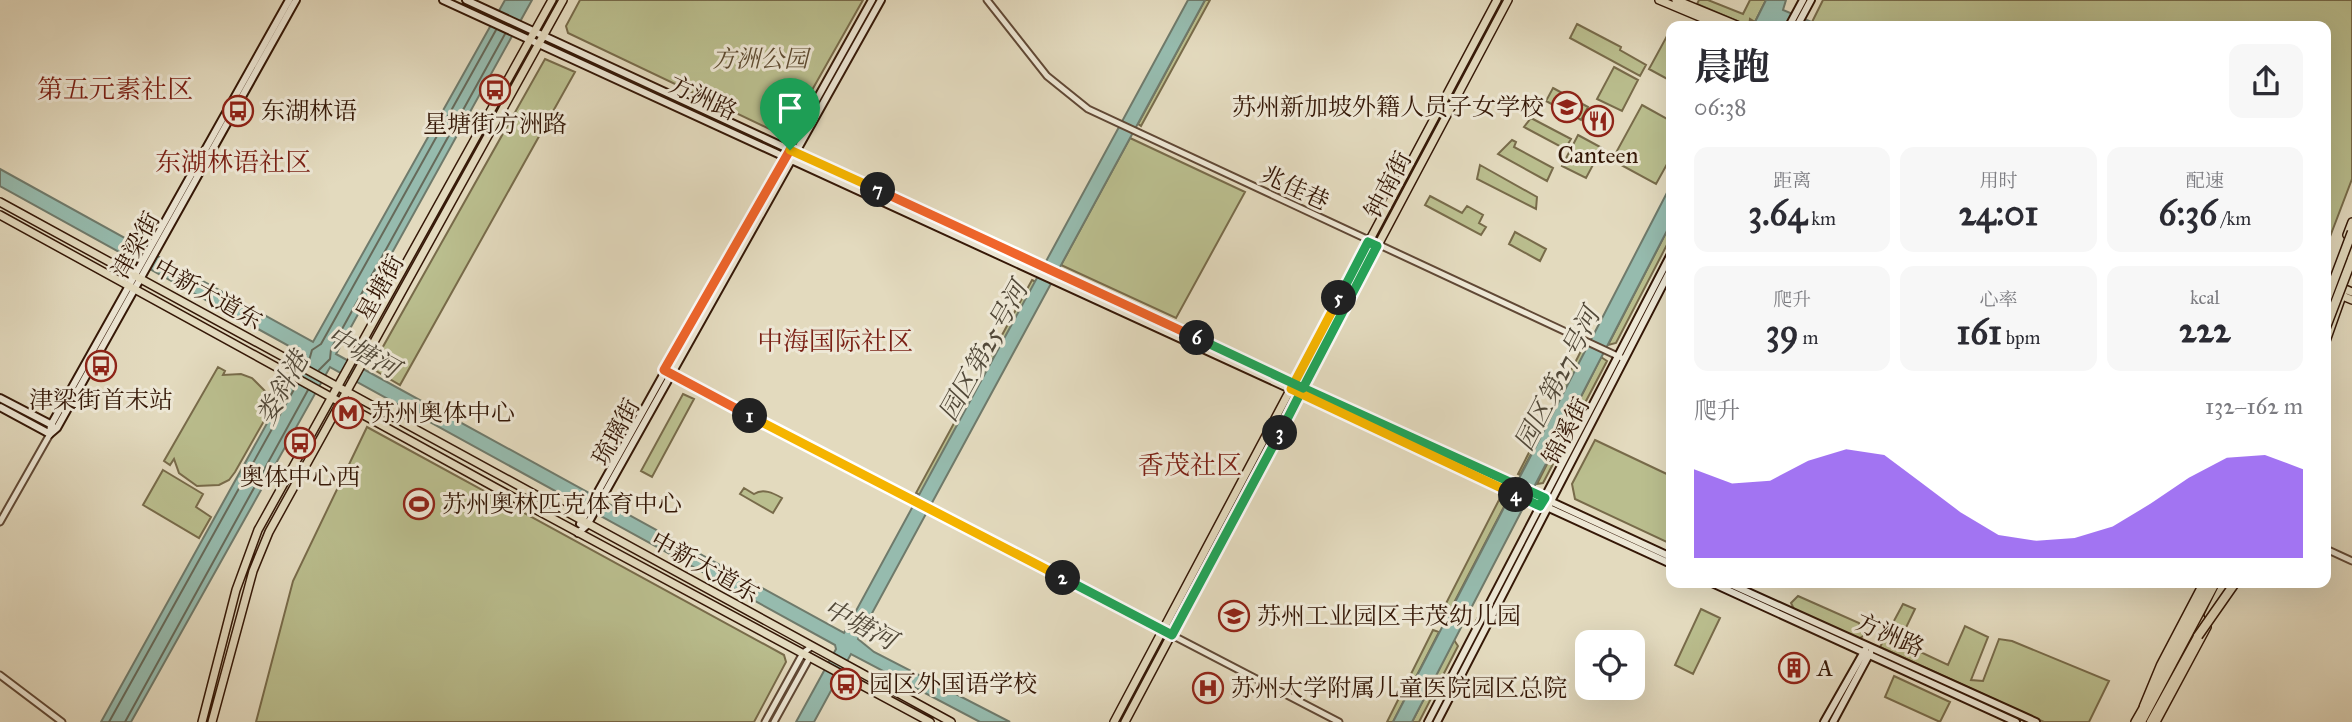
<!DOCTYPE html>
<html lang="zh">
<meta charset="utf-8">
<style>
:root{--surface:#fff;--page:#f7f7f7;--text:#2b2b33;--muted:#7c7c81;--accent:#7c3aed}
body{margin:0;font-family:"IM FELL Great Primer","Noto Serif SC",serif;background:var(--page);color:var(--text);height:100vh;display:flex;flex-direction:column;font-size:26px;white-space:nowrap}
*{box-sizing:border-box;margin:0}
p{font-size:23px;color:var(--muted)}
.icon{flex:none;width:38px;height:38px;fill:none;stroke:currentColor;stroke-width:2;stroke-linecap:round;stroke-linejoin:round}
.map{position:relative;flex:1;overflow:hidden}
.details{position:absolute;left:1666px;top:21px;width:665px;height:567px;display:flex;flex-direction:column;background:var(--surface);border-radius:14px;box-shadow:0 7px 28px #0002}
.details>*{flex:none}
.fabs{position:absolute;left:1575px;top:630px;display:grid;gap:14px}
.fabs a{display:grid;place-items:center;width:70px;height:70px;border-radius:14px;background:var(--surface);box-shadow:0 7px 28px #0002;font-size:35px}
.pin{position:absolute;display:grid;place-items:center;width:60px;height:60px;color:#fff;margin:-72px -30px;border-radius:50% 50% 50% 0;rotate:-45deg;box-shadow:0 0 7px #0007}
.pin .icon{rotate:45deg}
.km{position:absolute;width:35px;height:35px;margin:-18px;border-radius:50%;background:#222;color:#fff;font-size:19px;line-height:35px;text-align:center}
.round{display:grid;place-items:center;flex:none;width:74px;height:74px;border-radius:14px;background:var(--page)}
.headline{display:flex;align-items:center;justify-content:space-between;height:119px;padding:0 28px}
h1{font-size:38px;font-weight:700;line-height:52px}
.figures{display:grid;grid-template-columns:repeat(3,1fr);gap:10px;height:119px;padding:7px 28px}
.figures div{display:grid;align-content:center;border-radius:14px;background:var(--page);text-align:center}
.figures b{font-size:35px;font-weight:700}
.figures small{font-size:19px;font-weight:400}
.figures p{font-size:19px}
.chart{height:196px;padding:14px 28px}
.chart p{display:flex;justify-content:space-between}
.chart svg{width:100%;height:126px;margin-top:7px;fill:var(--accent);opacity:.7}
.map>svg:first-child{display:block}
</style>
<div class="map">
<svg width="2352" height="722" viewBox="0 0 2352 722">
<rect width="100%" height="100%" fill="#e3dabe"/>
<filter id="stains"><feTurbulence type="fractalNoise" baseFrequency=".00286" numOctaves="4"/><feColorMatrix values="0 0 0 0 .2 0 0 0 0 .09 0 0 0 0 .02 0 0 0 .5 -.17"/></filter>
<radialGradient id="worn" r=".72"><stop offset=".6" stop-color="#630" stop-opacity="0"/><stop offset="1" stop-color="#630" stop-opacity=".3"/></radialGradient>
<!-- green -->
<path fill="#babe8e" stroke="#786b4a" stroke-width="2" d="M580,0H863L790,129L780,134L568,33L566,26Z
M1205,0H1210L1141,126L1138,124Z
M1699,0H1708L1743,14L1750,0H1766L1755,22L1750,19L1749,26L1697,4Z
M1823,0H2352V179L2328,242L2326,26H1821L1812,22Z
M1577,24L1621,47L1620,50L1646,65L1640,76L1570,38Z
M1667,36L1671,38V81L1649,69Z
M545,59L575,72L400,385L371,368Z
M1614,67L1638,80L1622,111L1597,99Z
M1553,88L1588,107L1581,120L1546,101Z
M1642,105L1671,121V157L1656,184L1612,160Z
M1531,118L1571,139L1565,149L1524,127Z
M1578,135L1602,148L1586,178L1562,166Z
M1130,138L1245,192L1176,318L1061,265Z
M1512,140L1516,142L1514,147L1553,168L1547,181L1498,154Z
M1480,165L1537,197L1536,209L1477,179Z
M1430,196L1462,213L1467,206L1483,215L1479,223L1486,227L1481,235L1425,205Z
M1671,223V237L1616,343L1608,345Z
M1515,232L1546,249L1540,261L1509,244Z
M1032,280L1036,282L920,495L916,493Z
M1583,347L1587,349L1520,475L1518,474Z
M1601,357L1607,361L1543,483L1537,484Z
M218,367L225,371L223,375L241,374L252,378L266,392L268,403L264,421L235,472L229,480L219,485L197,486L179,473L174,459L170,465L164,461Z
M683,394L694,399L652,477L641,471Z
M367,427L784,655L786,662L754,722H256L293,581Z
M1595,440L1671,476V544L1575,499L1572,484Z
M163,470L203,494L196,507L211,517L199,538L143,505Z
M744,488L754,494C763,488 773,493 782,498L773,513L740,494Z
M1500,498L1507,501L1444,622L1438,619Z
M1798,596L1859,623L1865,635L1858,639L1794,609L1791,603Z
M1903,604L1915,609L1899,642L1948,665L1965,626L1988,637L1971,680L1983,681L1999,639L2012,641L2109,681L2089,722H2044L1880,647Z
M1701,609L1720,618L1693,674L1675,665Z
M1433,630L1439,632L1393,722H1387Z
M1454,640L1458,646L1419,722H1412Z
M1894,676L1950,702L1940,722L1885,697Z"/>
<!-- water -->
<path fill="#96bbae" stroke="#6f7a6b" stroke-width="2" d="M505,0H532L336,354L844,633L1188,0H1205L858,639L874,652L1010,722H980L851,654L814,722H796L836,649L835,645L330,367L131,722H101L305,355L0,186V169L313,342Z
M1766,0H1786L1783,10L1821,26H1753Z
M1671,185V223L1412,722H1393Z"/>
<g fill="none" stroke-linecap="round" stroke-linejoin="round">
<!-- shore -->
<path stroke="#666a5a" stroke-width="2" d="M308,364L312,350L321,344L496,30
M319,370L330,359L331,349L505,34
M109,722L297,384
M125,722L308,390"/>
<!-- tertiary casing -->
<g stroke="#604835" stroke-width="9">
<path id="tertiary" d="M987,0L1047,76L1088,109L1624,359
M664,371L1339,722
M0,522L50,434
M2326,549L2352,561
M0,675L62,722
M765,722L803,653L811,647
M774,722L810,657"/>
</g>
<!-- secondary casing -->
<g stroke="#351807" stroke-width="10">
<path id="secondary" d="M443,0L1671,564
M466,0L1671,557
M1789,26L1803,0
M1797,26L1811,0
M0,398L52,425
M0,407L50,434
M50,434L57,428L296,0
M50,434L51,425L289,0
M580,524L872,0
M578,533L587,525L881,0
M1712,583L2016,722
M1728,583L2036,722
M1428,722L1671,254
M1437,722L1671,269
M1824,722L1865,650
M1833,722L1870,653"/>
</g>
<!-- primary casing -->
<g stroke="#351807" stroke-width="10">
<path id="primary" d="M1659,0L1721,26
M1676,0L1739,26
M0,202L951,722
M0,215L507,494L930,722
M2347,235L2352,222
M2326,281L2352,292
M2326,289L2352,300
M2326,341L2343,293
M2159,679L2208,583
M202,722L236,590L258,530L552,0
M212,722L253,571L269,532L563,0
M1114,722L1497,0
M1125,722L1508,0
M2135,722L2147,701
M2156,722L2207,627"/>
</g>
<!-- trunk casing -->
<g stroke="#351807" stroke-width="11">
<path id="trunk" d="M2209,615L2225,583
M2144,706L2161,665L2204,583
M2141,722L2215,583
M2151,722L2200,633"/>
</g>
<!-- tertiary -->
<use href="#tertiary" stroke="#ede7d5" stroke-width="5"/>
<!-- secondary -->
<use href="#secondary" stroke="#ede7d5" stroke-width="6"/>
<!-- primary -->
<use href="#primary" stroke="#e3dabe" stroke-width="7"/>
<!-- trunk -->
<use href="#trunk" stroke="#e3dabe" stroke-width="8"/>
<!-- trunk-bridge casing -->
<g stroke="#351807" stroke-width="11" stroke-linecap="butt">
<path id="trunk-bridge" d="M2326,301L2352,232
M2326,327L2352,259
M2198,636L2235,583"/>
</g>
<!-- trunk-bridge -->
<use href="#trunk-bridge" stroke="#e3dabe" stroke-width="8"/>
</g>
<g fill="none" stroke-linecap="round" stroke-linejoin="round">
<!-- split-1 casing -->
<g stroke="#fff" stroke-width="14">
<path id="split-1" d="M750,416L664,370L790,150"/>
</g>
<!-- split-2 casing -->
<g stroke="#fff" stroke-width="14">
<path id="split-2" d="M750,416L1063,578"/>
</g>
<!-- split-3 casing -->
<g stroke="#fff" stroke-width="14">
<path id="split-3" d="M1063,578L1172,635L1280,433"/>
</g>
<!-- split-4 casing -->
<g stroke="#fff" stroke-width="14">
<path id="split-4" d="M1280,433L1303,388L1545,498L1540,506L1516,495"/>
</g>
<!-- split-5 casing -->
<g stroke="#fff" stroke-width="14">
<path id="split-5" d="M1339,298L1291,389L1516,495"/>
</g>
<!-- split-6 casing -->
<g stroke="#fff" stroke-width="14">
<path id="split-6" d="M1197,338L1303,388L1377,246L1368,242L1339,298"/>
</g>
<!-- split-7 casing -->
<g stroke="#fff" stroke-width="14">
<path id="split-7" d="M878,190L1197,338"/>
</g>
<!-- split-8 casing -->
<g stroke="#fff" stroke-width="14">
<path id="split-8" d="M790,150L878,190"/>
</g>
<!-- split-1 -->
<use href="#split-1" stroke="#f0652b" stroke-width="9"/>
<!-- split-2 -->
<use href="#split-2" stroke="#f5b400" stroke-width="9"/>
<!-- split-3 -->
<use href="#split-3" stroke="#22a559" stroke-width="9"/>
<!-- split-4 -->
<use href="#split-4" stroke="#22a559" stroke-width="9"/>
<!-- split-5 -->
<use href="#split-5" stroke="#f5b400" stroke-width="9"/>
<!-- split-6 -->
<use href="#split-6" stroke="#22a559" stroke-width="9"/>
<!-- split-7 -->
<use href="#split-7" stroke="#f0652b" stroke-width="9"/>
<!-- split-8 -->
<use href="#split-8" stroke="#f5b400" stroke-width="9"/>
</g>
<!-- icons -->
<defs>
<g id="bus-ring" transform="scale(1.575)"><circle r="9.5" fill="#ede7d5" stroke="#8f2418" stroke-width="1.5"/><path d="M-5-6H5V4H4V6H2V4H-2V6H-4V4H-5ZM-3.5-4V0h7V-4ZM-3.5 1.2v1.5H-2V1.2ZM2 1.2v1.5H3.5V1.2Z" fill="#8f2418"/></g>
<g id="school-ring" transform="scale(1.575)"><circle r="9.5" fill="#ede7d5" stroke="#8f2418" stroke-width="1.5"/><path d="M0-5L7-2L0 1L-7-2ZM-4 1L0 2.5L4 1V4Q0 6-4 4Z" fill="#8f2418"/></g>
<g id="restaurant-ring" transform="scale(1.575)"><circle r="9.5" fill="#ede7d5" stroke="#8f2418" stroke-width="1.5"/><path d="M-5-6h1v4h1v-4h1v4h1v-4h1v5L-1.5 .5V6h-2V.5L-5-1ZM5-6V6H3V1.5H1.5Q1.5-4 5-6Z" fill="#8f2418"/></g>
<g id="metro-ring" transform="scale(1.575)"><circle r="9.5" fill="#ede7d5" stroke="#8f2418" stroke-width="1.5"/><path d="M-5.5 5V-5H-3L0 0L3-5H5.5V5H3V-.5L0 4L-3-.5V5Z" fill="#8f2418"/></g>
<g id="stadium-ring" transform="scale(1.575)"><circle r="9.5" fill="#ede7d5" stroke="#8f2418" stroke-width="1.5"/><path d="M0-5a6.5 5 0 1 0 0 10a6.5 5 0 1 0 0-10ZM-3.5-1.8h7v3.6h-7Z" fill="#8f2418"/></g>
<g id="building-ring" transform="scale(1.575)"><circle r="9.5" fill="#ede7d5" stroke="#8f2418" stroke-width="1.5"/><path d="M-4-6H4V6H1V3H-1V6H-4ZM-2.5-4.3h1.7v1.8h-1.7ZM.8-4.3h1.7v1.8H.8ZM-2.5-1h1.7V.8h-1.7ZM.8-1h1.7V.8H.8Z" fill="#8f2418"/></g>
<g id="hospital-ring" transform="scale(1.575)"><circle r="9.5" fill="#ede7d5" stroke="#8f2418" stroke-width="1.5"/><path d="M-5-5h3v3.5h4V-5h3V5h-3V1.5h-4V5h-3Z" fill="#8f2418"/></g>
</defs>
<g fill-rule="evenodd">
<use href="#bus-ring" x="495" y="90"/>
<use href="#school-ring" x="1567" y="107"/>
<use href="#bus-ring" x="238" y="111"/>
<use href="#restaurant-ring" x="1598" y="121"/>
<use href="#bus-ring" x="101" y="366"/>
<use href="#metro-ring" x="348" y="413"/>
<use href="#bus-ring" x="300" y="443"/>
<use href="#stadium-ring" x="419" y="504"/>
<use href="#school-ring" x="1234" y="616"/>
<use href="#building-ring" x="1794" y="668"/>
<use href="#bus-ring" x="846" y="684"/>
<use href="#hospital-ring" x="1208" y="688"/>
</g>
<g text-anchor="middle" stroke-width="6" stroke-linejoin="round" paint-order="stroke">
<!-- park labels -->
<g font-size="24" font-style="italic" fill="#5d4a30" stroke="#ede7d5">
<text x="760" y="67">方洲公园</text>
</g>
<!-- street labels -->
<g font-size="24" fill="#351807" stroke="#ede7d5">
<text transform="translate(703 98) rotate(25)" y="8">方洲路</text>
<text transform="translate(1388 185) rotate(-62)" y="8">钟南街</text>
<text transform="translate(1295 188) rotate(25)" y="8">兆佳巷</text>
<text transform="translate(136 245) rotate(-61)" y="8">津梁街</text>
<text transform="translate(380 288) rotate(-61)" y="8">星塘街</text>
<text transform="translate(208 294) rotate(29)" y="8">中新大道东</text>
<text transform="translate(1566 431) rotate(-62)" y="8">锦溪街</text>
<text transform="translate(616 432) rotate(-61)" y="8">琉璃街</text>
<text transform="translate(705 567) rotate(29)" y="8">中新大道东</text>
<text transform="translate(1890 635) rotate(24)" y="8">方洲路</text>
</g>
<!-- poi labels -->
<g font-size="24" fill="#351807" stroke="#ede7d5" text-anchor="start">
<text x="1544" y="115" text-anchor="end">苏州新加坡外籍人员子女学校</text>
<text x="261" y="119">东湖林语</text>
<text x="495" y="132" text-anchor="middle">星塘街方洲路</text>
<text x="1598" y="163" text-anchor="middle">Canteen</text>
<text x="101" y="408" text-anchor="middle">津梁街首末站</text>
<text x="371" y="421">苏州奥体中心</text>
<text x="300" y="485" text-anchor="middle">奥体中心西</text>
<text x="442" y="512">苏州奥林匹克体育中心</text>
<text x="1257" y="624">苏州工业园区丰茂幼儿园</text>
<text x="1817" y="676">A</text>
<text x="869" y="692">园区外国语学校</text>
<text x="1231" y="696">苏州大学附属儿童医院园区总院</text>
</g>
<!-- neighbourhood labels -->
<g font-size="26" fill="#7a1f14" stroke="#ede7d5">
<text x="115" y="98">第五元素社区</text>
<text x="233" y="171">东湖林语社区</text>
<text x="835" y="350">中海国际社区</text>
<text x="1190" y="474">香茂社区</text>
</g>
<!-- water labels -->
<g font-size="26" font-style="italic" fill="#524939" stroke="#ede7d5">
<text transform="translate(983 351) rotate(-61)" y="9">园区第25号河</text>
<text transform="translate(363 352) rotate(29)" y="9">中塘河</text>
<text transform="translate(1557 379) rotate(-63)" y="9">园区第27号河</text>
<text transform="translate(282 388) rotate(-61)" y="9">娄斜港</text>
<text transform="translate(860 624) rotate(28)" y="9">中塘河</text>
</g>
</g>
<rect width="100%" height="100%" filter="url(#stains)"/>
<rect width="100%" height="100%" fill="url(#worn)"/>
</svg>
<div class="fabs">
<a><svg class="icon" aria-label="locate" viewBox="0 0 24 24"><circle cx="12" cy="12" r="6"/><path d="M12 2v4M12 18v4M2 12h4M18 12h4"/></svg></a>
</div>
<div class="pin" style="left:790px;top:150px;background:#1e9e55"><svg class="icon" aria-label="arrive" viewBox="0 0 24 24"><path d="M6 21V4h12l-3 4 3 4H6"/></svg></div>
<b class="km" style="left:750px;top:416px">1</b>
<b class="km" style="left:1063px;top:578px">2</b>
<b class="km" style="left:1280px;top:433px">3</b>
<b class="km" style="left:1516px;top:495px">4</b>
<b class="km" style="left:1339px;top:298px">5</b>
<b class="km" style="left:1197px;top:338px">6</b>
<b class="km" style="left:878px;top:190px">7</b>
<section class="details">
<div class="headline"><div><h1>晨跑</h1><p>06:38</p></div><a class="round"><svg class="icon" aria-label="share" viewBox="0 0 24 24"><path d="M12 15V3M7 8l5-5 5 5M5 13v7h14v-7"/></svg></a></div>
<div class="figures">
<div><p>距离</p><b>3.64<small> km</small></b></div>
<div><p>用时</p><b>24:01</b></div>
<div><p>配速</p><b>6:36<small> /km</small></b></div>
</div>
<div class="figures">
<div><p>爬升</p><b>39<small> m</small></b></div>
<div><p>心率</p><b>161<small> bpm</small></b></div>
<div><p>kcal</p><b>222</b></div>
</div>
<div class="chart"><p><span>爬升</span>132–162 m</p>
<svg viewBox="0 0 160 44" preserveAspectRatio="none"><path d="M0 44V13L10 18L20 17L30 10L40 6L50 8L60 18L70 28L80 36L90 38L100 37L110 33L120 25L130 16L140 9L150 8L160 13V44z"/></svg>
</div>
</section>
</div>
